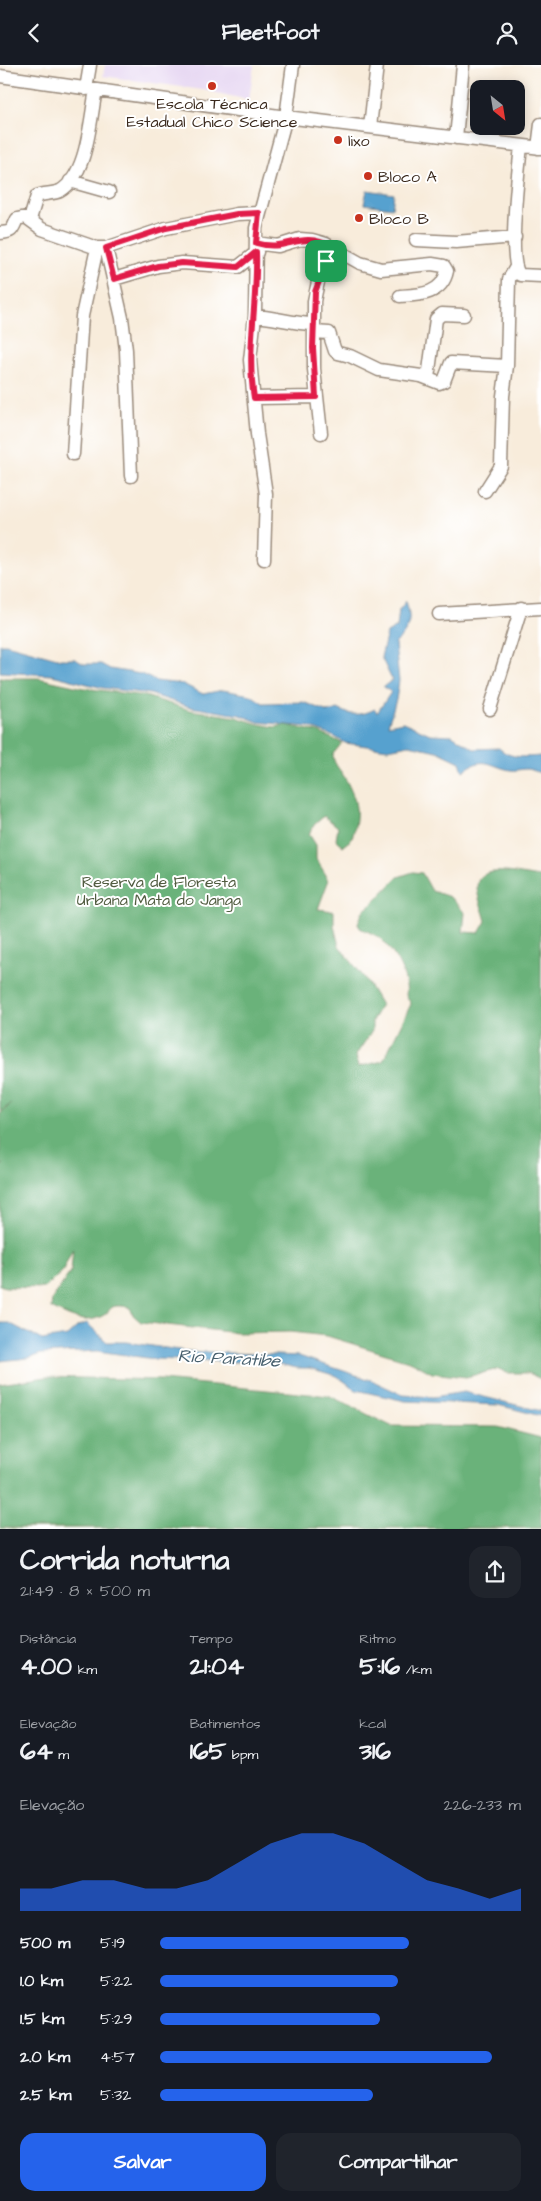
<!DOCTYPE html>
<html lang="pt">
<meta charset="utf-8">
<style>
:root{--surface:#171b24;--page:#20242c;--text:#f1f3f6;--muted:#9ea1a6;--accent:#2563eb}
body{margin:0;font-family:"Architects Daughter",sans-serif;background:var(--page);color:var(--text);height:100vh;display:flex;flex-direction:column;font-size:19px;white-space:nowrap}
*{box-sizing:border-box;margin:0}
p{font-size:16px;color:var(--muted)}
.icon{flex:none;width:28px;height:28px;fill:none;stroke:currentColor;stroke-width:2;stroke-linecap:round;stroke-linejoin:round}
.map{position:relative;height:1464px;overflow:hidden}
.side{display:flex;flex-direction:column;background:var(--surface);flex:1}
.side>*{flex:none}
.needle{width:32px;rotate:150deg}
.fabs{position:absolute;left:470px;top:15px;display:grid;gap:10px}
.fabs a{display:grid;place-items:center;width:55px;height:55px;border-radius:10px;background:var(--surface);box-shadow:0 2px 12px #0003;font-size:25px}
.pin{position:absolute;display:grid;place-items:center;width:42px;height:42px;color:#fff;margin:-21px;border-radius:10px;box-shadow:0 2px 8px #0006}
.round{display:grid;place-items:center;flex:none;width:52px;height:52px;border-radius:15px;background:var(--page)}
.overview{display:flex;align-items:center;justify-content:space-between;height:85px;padding:0 20px}
h1{font-size:28px;font-weight:800;line-height:38px}
.stats{display:grid;grid-template-columns:repeat(3,1fr);gap:8px;height:85px;padding:5px 20px}
.stats div{display:grid;align-content:center}
.stats b{font-size:25px;font-weight:800}
.stats small{font-size:14px;font-weight:400}
.stats p{font-size:14px}
.chart{height:140px;padding:10px 20px}
.chart p{display:flex;justify-content:space-between}
.chart svg{width:100%;height:90px;margin-top:5px;fill:var(--accent);opacity:.7}
.action{display:flex;gap:10px;margin-top:auto;padding:10px 20px}
.action a{flex:1;height:58px;border-radius:15px;background:var(--accent);color:#fff;font-size:20px;font-weight:800;line-height:58px;text-align:center}
.action a+a{background:var(--page);color:var(--text)}
ul{padding:0 20px;list-style:none;font-size:16px}
li{display:grid;grid-template-columns:80px 60px 1fr;align-items:center;height:38px}
li i{height:12px;border-radius:6px;background:var(--accent)}
header{display:flex;justify-content:space-between;align-items:center;height:65px;padding:0 20px;background:var(--surface);font-size:22px;font-weight:800}
.map>svg:first-child{display:block}
</style>
<header><svg class="icon" aria-label="back" viewBox="0 0 24 24"><path d="M15 5l-7 7 7 7"/></svg>Fleetfoot<svg class="icon" aria-label="person" viewBox="0 0 24 24"><circle cx="12" cy="8" r="4"/><path d="M4 21q1-7 8-7t8 7"/></svg></header>
<div class="map">
<svg width="541" height="1464" viewBox="0 0 541 1464">
<rect width="100%" height="100%" fill="#fff"/>
<filter id="ink" filterUnits="userSpaceOnUse"><feTurbulence type="fractalNoise" baseFrequency=".02" numOctaves="2"/><feDisplacementMap in="SourceGraphic" scale="10" xChannelSelector="R" yChannelSelector="G"/><feConvolveMatrix kernelMatrix="1 2 1 2 8 2 1 2 1" color-interpolation-filters="sRGB"/></filter>
<filter id="wash" filterUnits="userSpaceOnUse"><feTurbulence type="fractalNoise" baseFrequency=".0096" numOctaves="4" result="noise"/><feDisplacementMap in="SourceGraphic" scale="20" xChannelSelector="R" yChannelSelector="G"/><feGaussianBlur stdDeviation="1.12" result="paint"/><feColorMatrix in="noise" values="0 0 0 0 0 0 0 0 0 0 0 0 0 0 0 0 0 1.4 0 .05"/><feComposite in="paint" operator="in"/></filter>
<g filter="url(#wash)">
<rect width="100%" height="100%" fill="#f8ecdb"/>
<!-- built -->
<path fill="#e4d3f1" d="M105,0H254L249,35L203,25L103,11Z"/>
<!-- forest -->
<path fill="#6ab27a" stroke="#526e4c" d="M0,613H38L84,623L145,631L190,645L236,652L258,659L275,662L286,660L318,667L342,678L333,689C333,699 340,704 345,713C358,738 359,747 352,774L343,781L336,775L338,762L324,751L314,760L309,769L316,780V794L326,810L328,817L318,844L334,846V861L339,881L366,915L381,940L372,956V966L356,990L358,1002L383,996L411,939L406,930C409,913 395,889 384,877C378,870 368,867 360,863L358,858L363,846L372,839L398,812L413,807L422,808L432,826L450,832L465,848L463,867L479,868L486,856C483,844 478,835 477,822C477,795 528,812 541,812V1314L528,1308H507L499,1304L466,1312L432,1308L412,1297L327,1271L290,1267L237,1268L141,1257L133,1250L130,1242C104,1238 115,1246 100,1252C82,1260 66,1250 51,1243L52,1234L71,1206L73,1183L62,1207L44,1223L5,1222L0,1220V1101L4,1099L0,1100V1049L11,1039L0,1047Z
M46,1312L162,1315L330,1331L391,1361L498,1362L541,1373V1463H0V1319Z"/>
<!-- water -->
<path fill="#57a1cf" stroke="#496676" d="M367,125L394,129L392,143L364,139Z
M406,536C412,557 410,563 395,579L399,616L396,635L388,660L403,657L430,669L452,670L474,684L499,683C510,694 526,692 541,691V708C536,707 531,704 526,704C521,704 515,706 510,705C489,701 485,690 463,706L460,697L437,686L409,680L388,684L345,678L335,672L309,662L258,657L240,650L190,642L150,629L103,623L52,610L0,607V579H6L61,594H75L84,599H101L110,604L141,609L156,616L183,619L203,629L223,625L251,630L263,638L303,637L328,647L338,644C351,651 361,651 375,644L377,648L391,627L383,622L392,615L381,592L387,568L397,562L399,545Z
M0,1258H9L42,1275L67,1271L78,1261L87,1258L107,1277H126L186,1286L299,1291L371,1315L403,1330L433,1332L464,1327L541,1346V1351L498,1340L405,1336L356,1325L337,1311L309,1303H297L266,1296L234,1297L154,1294L97,1286L41,1289L29,1293L0,1296Z"/>
</g>
<g filter="url(#ink)">
<g fill="none" stroke-linecap="round" stroke-linejoin="round">
<!-- minor casing -->
<g stroke="#9a8b7c" stroke-width="15">
<path id="minor" d="M0,11L286,52L541,83
M86,24L90,0
M370,62L377,0
M456,73L463,0
M521,81C519,102 507,196 520,210L541,211
M538,83L541,59
M70,116L109,127
M27,153L42,164L97,183H106L166,163L237,149L259,148
M0,168C13,167 12,165 17,154L31,151L37,131C44,128 53,129 60,126C88,110 90,54 96,25
M416,175L456,177L515,172
M256,178L278,181L300,174L312,175L326,179L360,198L381,204L432,199L444,201L447,206C442,230 419,230 400,231
M106,183L122,253L126,285L131,411
M114,214L158,201L182,198L238,202L257,187
M255,251C275,252 293,259 314,259
M314,267L329,268L335,286L338,288L350,291L379,305L421,311L439,318L444,316L451,298L507,301
M428,313L436,254L442,249L464,250
M254,333L316,332
M321,368L314,304V236L319,212L332,183
M73,389L82,251L97,183
M485,426L501,401L503,331L507,301L509,214L516,202
M264,494L266,429L257,369L250,295L255,251L256,163L286,52L293,0
M439,549L541,543
M490,644L521,543"/>
</g>
<!-- minor -->
<use href="#minor" stroke="#fff" stroke-width="12"/>
</g>
</g>
<g fill="none" stroke-linecap="round" stroke-linejoin="round" filter="url(#ink)">
<!-- route casing -->
<g stroke="#fff" stroke-width="10">
<path id="route" d="M259,148L256,178C289,188 298,164 332,182L315,227L313,283L316,332L254,333C246,285 258,235 256,187L238,202L182,198L158,201L114,214L106,183L166,163L237,149Z"/>
</g>
<!-- route -->
<use href="#route" stroke="#e11d48" stroke-width="6"/>
</g>
<!-- markers -->
<g fill="#c8321e" stroke="#fff" stroke-width="2">
<circle cx="212" cy="21" r="5"/>
<circle cx="338" cy="75" r="5"/>
<circle cx="368" cy="111" r="5"/>
<circle cx="359" cy="153" r="5"/>
</g>
<g text-anchor="middle" stroke-width="4" stroke-linejoin="round" paint-order="stroke">
<!-- poi labels -->
<g font-size="16" fill="#3b2a1e" stroke="#fff" text-anchor="start">
<text x="212" y="44" text-anchor="middle">Escola Técnica<tspan x="212" dy="18">Estadual Chico Science</tspan></text>
<text x="348" y="81">lixo</text>
<text x="378" y="117">Bloco A</text>
<text x="369" y="159">Bloco B</text>
</g>
<!-- park labels -->
<g font-size="16" fill="#515c40" stroke="#fff">
<text x="159" y="822">Reserva de Floresta<tspan x="159" dy="18">Urbana Mata do Janga</tspan></text>
</g>
<!-- water labels -->
<g font-size="18" font-style="italic" fill="#48606e" stroke="#fff">
<text transform="translate(229 1293) rotate(3)" y="6">Rio Paratibe</text>
</g>
</g>
</svg>
<div class="fabs">
<a><svg class="needle" viewBox="-14 -14 28 28"><path d="M0-13l5 13h-10z" fill="#e53935"/><path d="M0 13l5-13h-10z" fill="#9ea1a6"/></svg></a>
</div>
<div class="pin" style="left:326px;top:196px;background:#1e9e55"><svg class="icon" aria-label="arrive" viewBox="0 0 24 24"><path d="M6 21V4h12l-3 4 3 4H6"/></svg></div>
</div>
<section class="side">
<div class="overview"><div><h1>Corrida noturna</h1><p>21:49 · 8 × 500 m</p></div><a class="round"><svg class="icon" aria-label="share" viewBox="0 0 24 24"><path d="M12 15V3M7 8l5-5 5 5M5 13v7h14v-7"/></svg></a></div>
<div class="stats">
<div><p>Distância</p><b>4.00<small> km</small></b></div>
<div><p>Tempo</p><b>21:04</b></div>
<div><p>Ritmo</p><b>5:16<small> /km</small></b></div>
</div>
<div class="stats">
<div><p>Elevação</p><b>64<small> m</small></b></div>
<div><p>Batimentos</p><b>165<small> bpm</small></b></div>
<div><p>kcal</p><b>316</b></div>
</div>
<div class="chart"><p><span>Elevação</span>226–233 m</p>
<svg viewBox="0 0 160 44" preserveAspectRatio="none"><path d="M0 44V33L10 33L20 29L30 29L40 33L50 33L60 29L70 20L80 11L90 6L100 6L110 11L120 20L130 29L140 33L150 38L160 33V44z"/></svg>
</div>
<ul>
<li><b>500 m</b>5:19<i style="width:69%"></i></li>
<li><b>1.0 km</b>5:22<i style="width:66%"></i></li>
<li><b>1.5 km</b>5:29<i style="width:61%"></i></li>
<li><b>2.0 km</b>4:57<i style="width:92%"></i></li>
<li><b>2.5 km</b>5:32<i style="width:59%"></i></li>
</ul>
<div class="action"><a>Salvar</a><a>Compartilhar</a></div>
</section>
